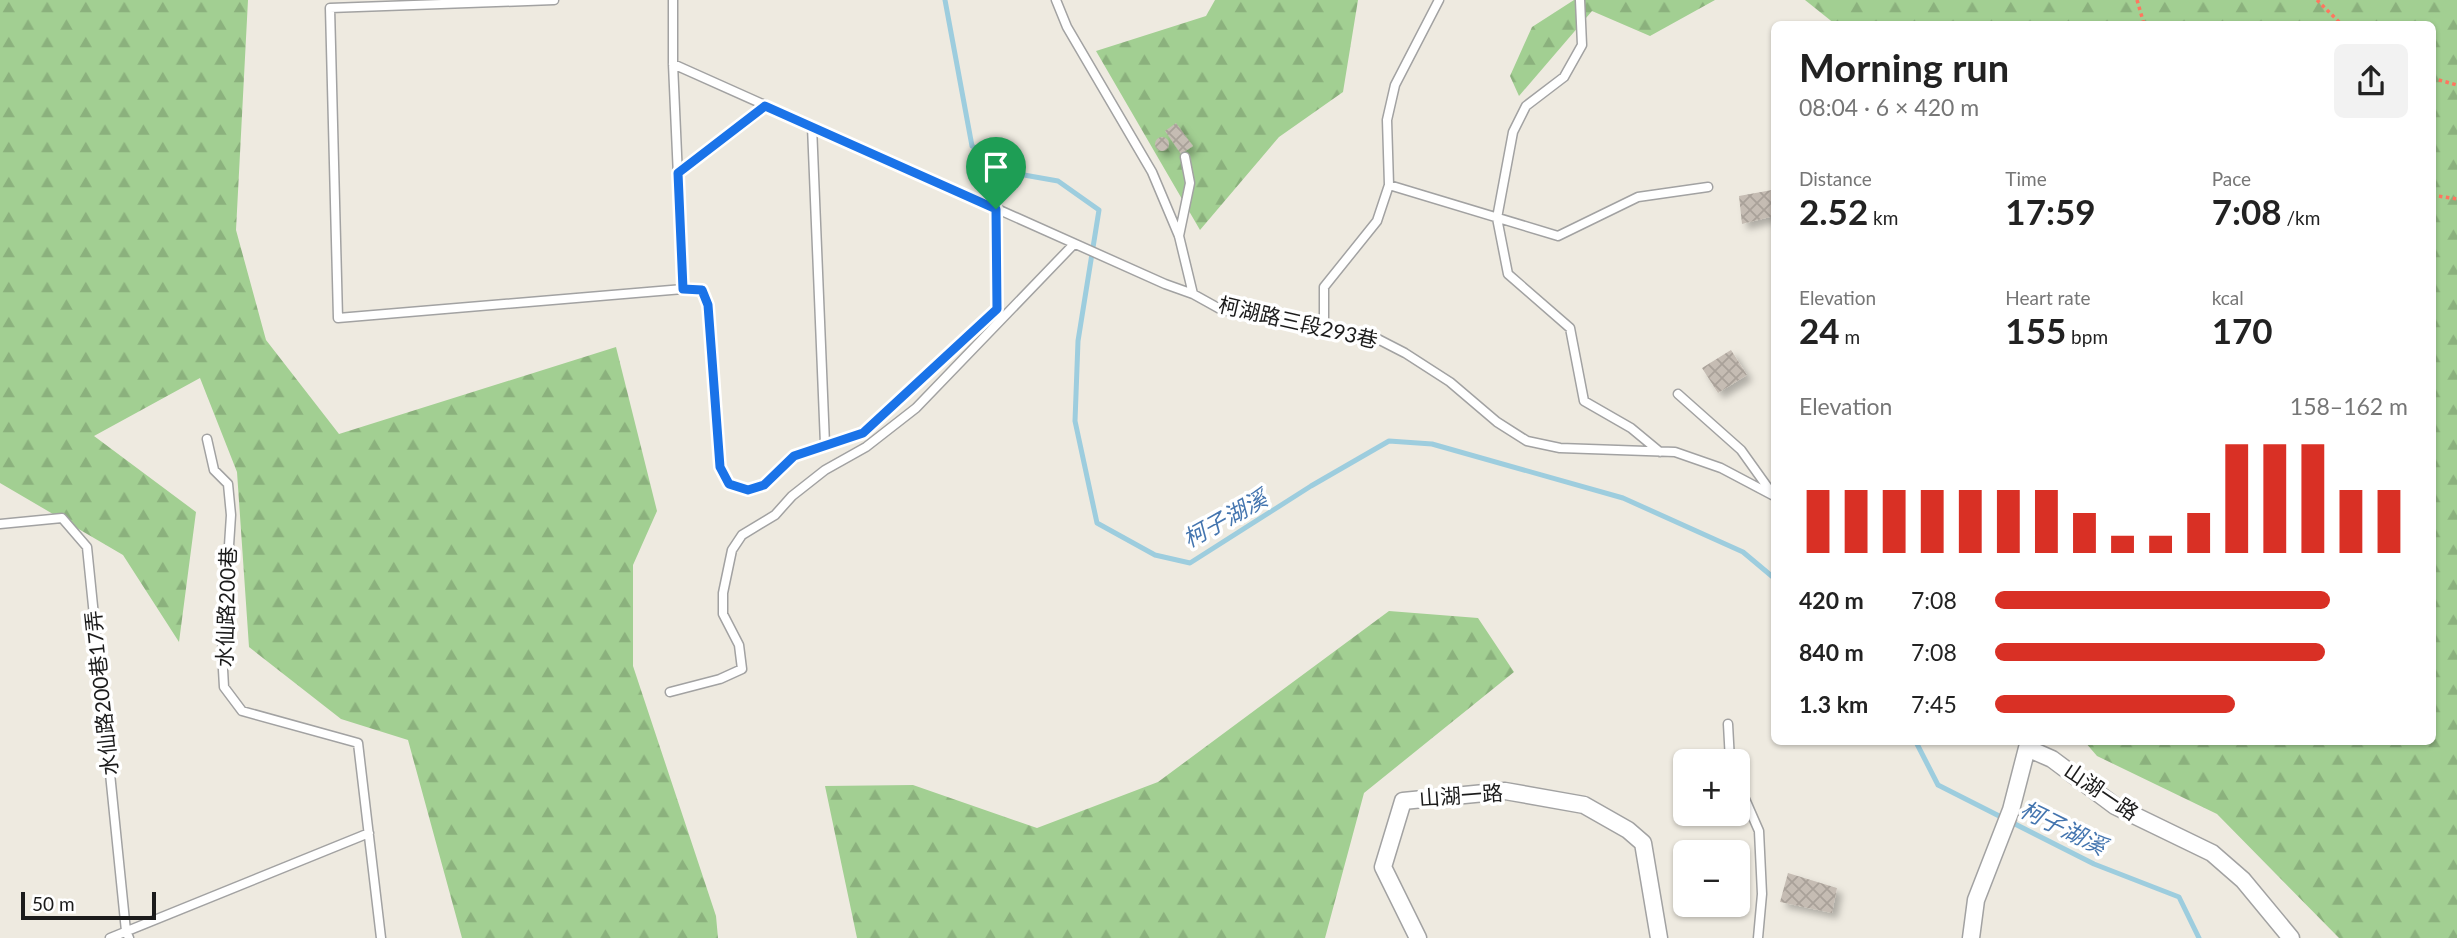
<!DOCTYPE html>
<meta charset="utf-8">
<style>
:root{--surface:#fff;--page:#f2f2f2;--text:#222;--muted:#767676;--accent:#d93025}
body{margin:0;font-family:Lato,"Noto Sans TC",sans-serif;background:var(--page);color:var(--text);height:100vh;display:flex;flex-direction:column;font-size:26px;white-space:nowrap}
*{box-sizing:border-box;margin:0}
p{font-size:23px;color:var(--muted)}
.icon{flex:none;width:38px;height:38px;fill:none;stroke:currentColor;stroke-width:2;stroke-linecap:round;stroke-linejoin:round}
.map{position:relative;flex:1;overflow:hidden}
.panel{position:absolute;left:1771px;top:21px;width:665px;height:724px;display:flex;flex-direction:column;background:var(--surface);border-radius:10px;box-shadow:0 2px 5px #0004}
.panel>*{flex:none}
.controls{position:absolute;left:1673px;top:749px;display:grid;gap:14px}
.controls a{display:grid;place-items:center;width:77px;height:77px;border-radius:10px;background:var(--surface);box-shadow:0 2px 5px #0004;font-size:35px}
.scale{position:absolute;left:21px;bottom:18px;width:135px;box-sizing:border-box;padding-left:7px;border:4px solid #1b1b1b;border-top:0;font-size:19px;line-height:24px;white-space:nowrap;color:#1b1b1b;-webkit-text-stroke:5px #fff;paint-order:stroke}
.pin{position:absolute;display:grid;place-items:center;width:60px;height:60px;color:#fff;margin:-72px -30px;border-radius:50% 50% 50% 0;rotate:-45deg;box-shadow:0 0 7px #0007}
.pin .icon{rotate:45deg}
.round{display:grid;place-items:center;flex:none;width:74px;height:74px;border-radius:10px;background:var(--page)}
.summary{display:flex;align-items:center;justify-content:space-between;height:119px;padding:0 28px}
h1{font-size:38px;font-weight:700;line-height:52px}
.figures{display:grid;grid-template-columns:repeat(3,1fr);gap:10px;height:119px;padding:7px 28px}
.figures div{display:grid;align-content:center}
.figures b{font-size:35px;font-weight:700}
.figures small{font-size:19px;font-weight:400}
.figures p{font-size:19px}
.chart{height:196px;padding:14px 28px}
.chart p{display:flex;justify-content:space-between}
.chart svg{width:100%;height:126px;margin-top:7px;stroke:var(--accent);stroke-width:6}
ul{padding:0 28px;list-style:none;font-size:23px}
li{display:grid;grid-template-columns:112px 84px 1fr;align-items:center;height:52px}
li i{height:18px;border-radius:9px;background:var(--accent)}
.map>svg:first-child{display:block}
</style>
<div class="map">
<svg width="2457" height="938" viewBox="0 0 2457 938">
<defs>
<pattern id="forest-firs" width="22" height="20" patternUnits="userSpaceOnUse" patternTransform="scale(1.75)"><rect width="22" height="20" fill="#a2cf92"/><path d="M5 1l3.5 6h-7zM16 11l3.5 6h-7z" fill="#8bb17d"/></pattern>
<pattern id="building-cross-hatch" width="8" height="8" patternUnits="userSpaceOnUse" patternTransform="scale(1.75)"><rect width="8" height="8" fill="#c5bcb3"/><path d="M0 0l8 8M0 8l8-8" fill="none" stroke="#a9a199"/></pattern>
<filter id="shadow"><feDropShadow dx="5.5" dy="5.5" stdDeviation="3.5" flood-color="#0004"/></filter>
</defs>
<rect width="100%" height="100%" fill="#eeeae0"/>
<!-- forest -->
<path fill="url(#forest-firs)" d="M0,0H248L236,230L266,340L339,434L616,347L657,511L633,565V666L716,916L718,938H462L408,740L341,719L249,647L237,472L200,378L94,436L196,512L179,642L123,555L0,483Z
M1215,0H1358L1343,92L1279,137L1200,230L1096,51L1206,16Z
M1574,0H1715L1650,36L1592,11L1519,96L1510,76L1532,27Z
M1805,0H2457V938H2339L2217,814L2097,756L2085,742H2432V24H1835Z
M1389,611L1478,618L1514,672L1364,793L1325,938H857L825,786L913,785L1037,828L1158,782Z"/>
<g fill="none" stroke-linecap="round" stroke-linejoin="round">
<!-- stream -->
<path stroke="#9dcdde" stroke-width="5" d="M945,0L972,146L1024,175L1058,181L1099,210L1078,341L1075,421L1097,523L1155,555L1190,563L1311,486L1389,441L1432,444L1623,498L1743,552L1774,578
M1916,742L1938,785L2094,864L2179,897L2199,938"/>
</g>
<!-- building -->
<path fill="url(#building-cross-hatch)" filter="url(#shadow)" d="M1176,123L1193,146L1181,154L1165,131Z
M1155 144a7 7 0 1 1 14 0a7 7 0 1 1-14 0Z
M1772,190L1774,200V216L1742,224L1739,196Z
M1731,350L1747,375L1718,393L1702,368Z
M1788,873L1837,888L1832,913L1780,902Z"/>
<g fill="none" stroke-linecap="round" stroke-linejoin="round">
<!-- lane casing -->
<g stroke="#a2a2a2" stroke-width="11">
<path id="lane" d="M554,0L330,8L338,318L683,289L673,64V0
M1056,0L1067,27L1152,172L1179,236L1193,294L1220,309L1245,316L1370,335L1405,353L1450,382L1497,422L1527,441L1560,448L1675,452L1721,468L1774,496
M1580,0L1582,45L1564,77L1526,106L1513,132L1497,218L1508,274L1570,328L1584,401L1631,428L1660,452
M673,64L1165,284L1193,294
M812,126L825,444
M678,173L766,106
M1389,185L1387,120L1395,85L1439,0
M1179,236L1190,183L1185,157
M683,289L702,290L708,305L720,467L729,484L748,490L764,485L795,455L863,433L997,309L996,209
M1324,327V287L1377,221L1389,185L1558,236L1638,197L1708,187
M1678,394L1741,450L1771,492
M207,439L214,470L228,484L231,515L222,652L224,687L242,711L358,743L381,938
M0,524L62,518L87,547L126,931L129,938
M670,692L720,679L742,669L739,645L723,614V593L732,550L742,535L775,515L792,496L825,470L866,447L916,408L1074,244
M1728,724L1730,761
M1738,783L1759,831L1762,894L1758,938
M110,938L369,833"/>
</g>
<!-- street casing -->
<g stroke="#a2a2a2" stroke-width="19">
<path id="street" d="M1418,938L1383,867L1403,801L1505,791L1584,805L1628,830L1643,843L1659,938
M1971,938L1976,900L2011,810L2027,748L2052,759L2115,806L2212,853L2243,880L2291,938"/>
</g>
<!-- path -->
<path stroke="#ff765f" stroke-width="3.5" stroke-dasharray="3.5 3.5" stroke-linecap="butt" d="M2137,0L2144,24
M2317,0L2341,24
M2432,78L2457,85
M2432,195L2457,199"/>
<!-- lane -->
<use href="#lane" stroke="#fff" stroke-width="8"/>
<!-- street -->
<use href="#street" stroke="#fff" stroke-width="16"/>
</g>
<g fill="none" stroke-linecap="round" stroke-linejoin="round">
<!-- route casing -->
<g stroke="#fff" stroke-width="14">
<path id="route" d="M765,106L996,209L997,309L863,433L794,456L764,485L748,490L729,484L720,467L708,305L702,290L683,289L678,173Z"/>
</g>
<!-- route -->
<use href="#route" stroke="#1a73e8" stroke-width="9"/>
</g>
<g text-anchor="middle" stroke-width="7" stroke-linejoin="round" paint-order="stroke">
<!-- street labels -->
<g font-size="21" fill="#1b1b1b" stroke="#fff">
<text transform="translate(1298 323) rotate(13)" y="7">柯湖路三段293巷</text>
<text transform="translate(227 607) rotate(-88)" y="7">水仙路200巷</text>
<text transform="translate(102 693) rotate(-96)" y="7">水仙路200巷17弄</text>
<text transform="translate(2101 792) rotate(34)" y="7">山湖一路</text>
<text transform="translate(1461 796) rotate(-4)" y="7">山湖一路</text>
</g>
<!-- water labels -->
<g font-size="23" font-style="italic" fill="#4475af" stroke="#fff">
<text transform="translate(1225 519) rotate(-29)" y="8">柯子湖溪</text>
<text transform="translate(2063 828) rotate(26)" y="8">柯子湖溪</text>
</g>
</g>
</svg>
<div class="controls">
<a>+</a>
<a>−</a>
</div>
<div class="scale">50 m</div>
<div class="pin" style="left:996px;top:209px;background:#1e9e55"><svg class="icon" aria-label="arrive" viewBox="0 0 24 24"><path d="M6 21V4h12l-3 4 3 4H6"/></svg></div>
<section class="panel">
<div class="summary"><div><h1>Morning run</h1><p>08:04 · 6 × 420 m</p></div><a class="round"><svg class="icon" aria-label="share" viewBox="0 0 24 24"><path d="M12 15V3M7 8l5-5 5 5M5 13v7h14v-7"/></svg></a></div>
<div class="figures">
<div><p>Distance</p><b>2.52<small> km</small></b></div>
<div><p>Time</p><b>17:59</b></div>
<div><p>Pace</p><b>7:08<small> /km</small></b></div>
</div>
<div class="figures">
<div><p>Elevation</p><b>24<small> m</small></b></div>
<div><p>Heart rate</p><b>155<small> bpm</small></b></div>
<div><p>kcal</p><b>170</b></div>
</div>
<div class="chart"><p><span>Elevation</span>158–162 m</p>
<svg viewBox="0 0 160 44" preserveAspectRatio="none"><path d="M5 44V22M15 44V22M25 44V22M35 44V22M45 44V22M55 44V22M65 44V22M75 44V30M85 44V38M95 44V38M105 44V30M115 44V6M125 44V6M135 44V6M145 44V22M155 44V22"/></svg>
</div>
<ul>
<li><b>420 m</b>7:08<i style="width:81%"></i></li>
<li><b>840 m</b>7:08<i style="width:80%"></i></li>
<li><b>1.3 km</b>7:45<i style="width:58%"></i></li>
</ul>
</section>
</div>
